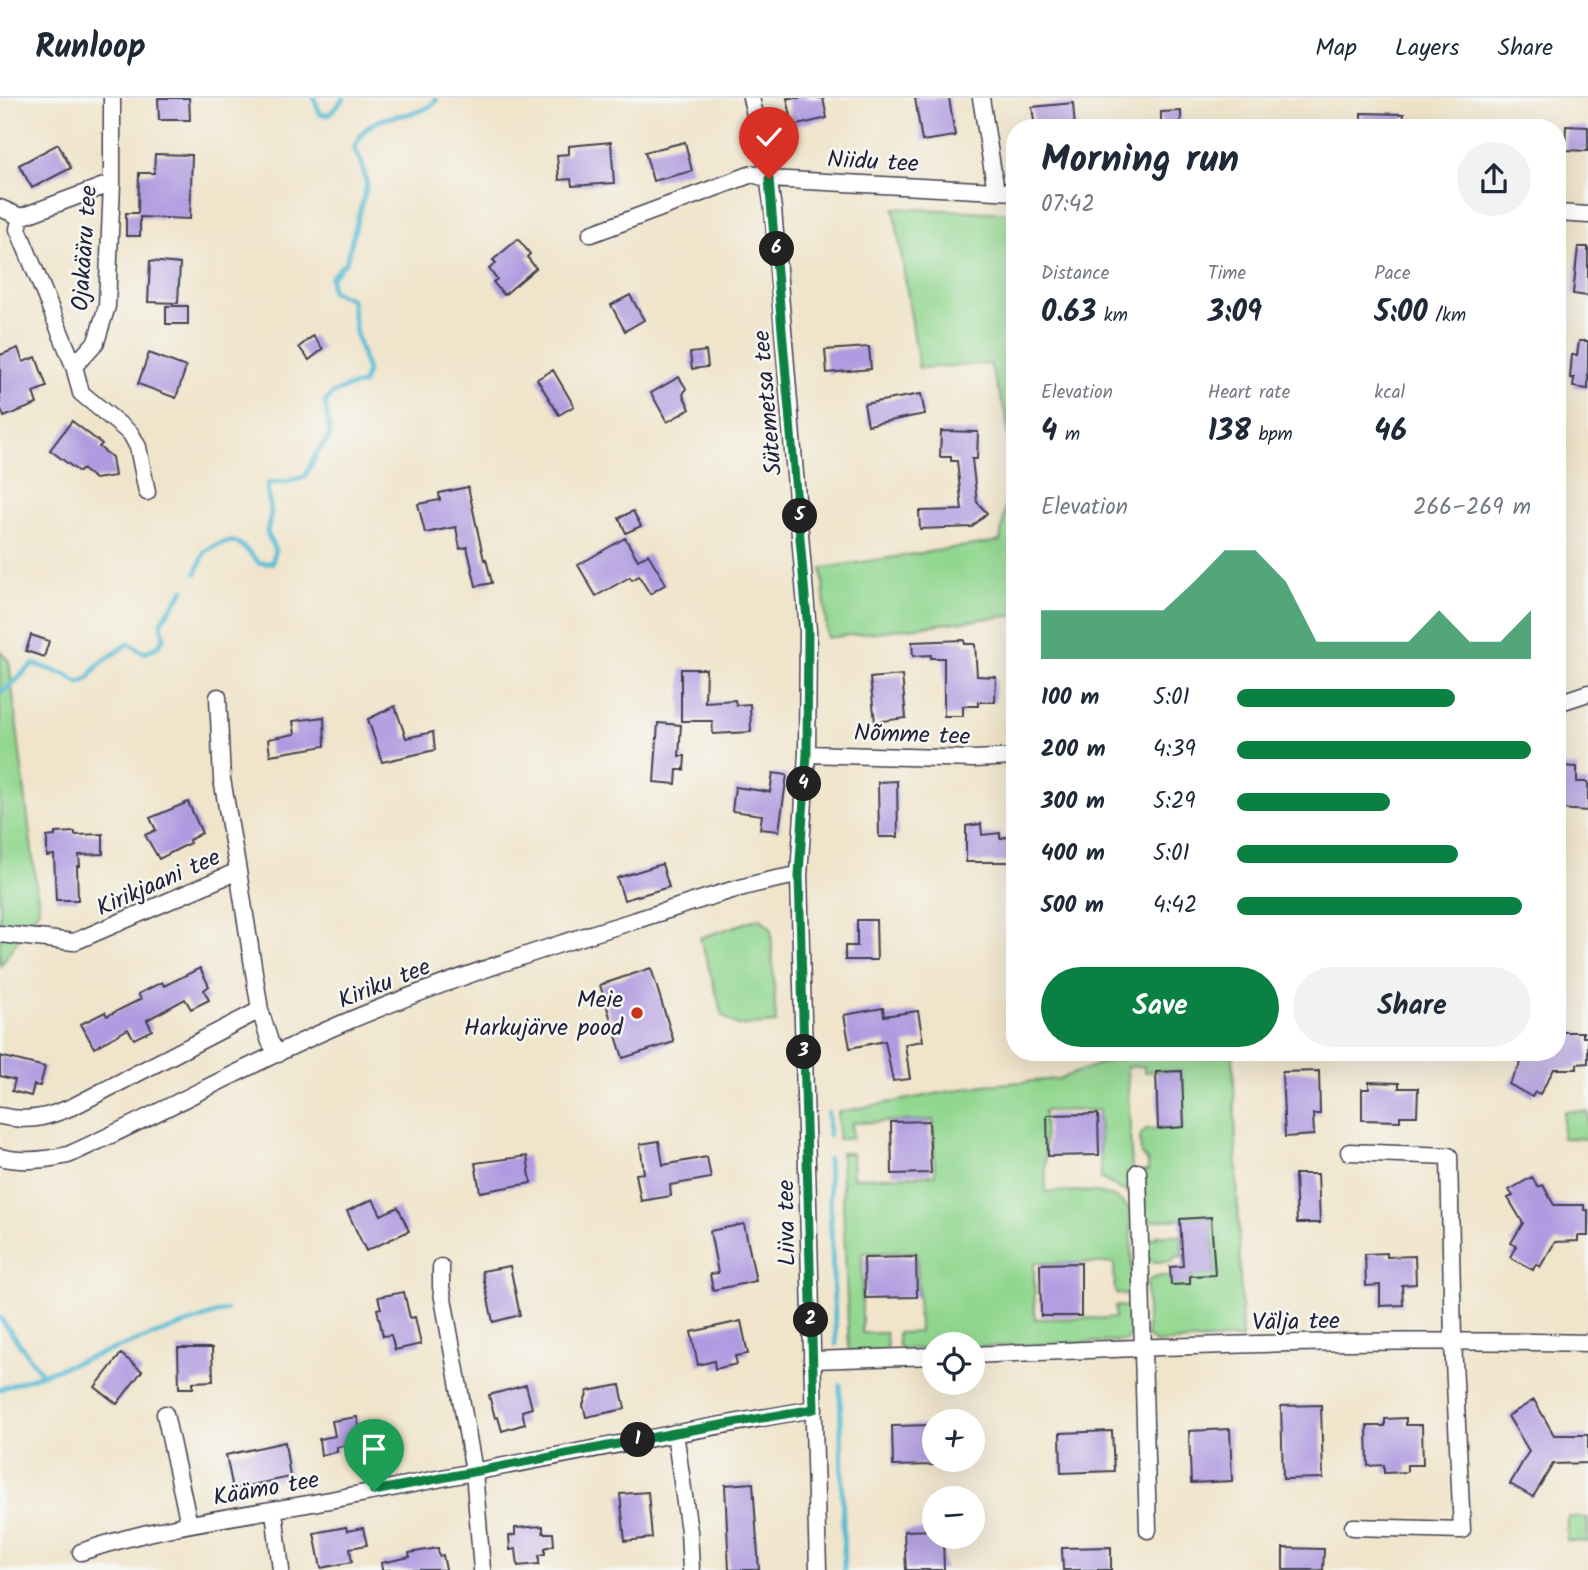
<!DOCTYPE html>
<meta charset="utf-8">
<style>
:root{--surface:#fff;--page:#f2f2f3;--text:#1f2937;--muted:#747a83;--line:#e0e1e3;--accent:#0b8043}
body{margin:0;font-family:Kalam,sans-serif;background:var(--page);color:var(--text);height:100vh;display:flex;flex-direction:column;font-size:26px;white-space:nowrap}
*{box-sizing:border-box;margin:0}
p{font-size:23px;color:var(--muted)}
.icon{flex:none;width:38px;height:38px;fill:none;stroke:currentColor;stroke-width:2;stroke-linecap:round;stroke-linejoin:round}
.map{position:relative;flex:1;overflow:hidden}
.sheet{position:absolute;left:1006px;top:21px;width:560px;height:942px;display:flex;flex-direction:column;background:var(--surface);border-radius:28px;box-shadow:0 7px 28px #0002}
.sheet>*{flex:none}
.buttons{position:absolute;left:922px;top:1234px;display:grid;gap:14px}
.buttons a{display:grid;place-items:center;width:63px;height:63px;border-radius:50%;background:var(--surface);box-shadow:0 7px 28px #0002;font-size:35px}
.pin{position:absolute;display:grid;place-items:center;width:60px;height:60px;color:#fff;margin:-72px -30px;border-radius:50% 50% 50% 0;rotate:-45deg;box-shadow:0 0 7px #0007}
.pin .icon{rotate:45deg}
.km{position:absolute;width:35px;height:35px;margin:-18px;border-radius:50%;background:#222;color:#fff;font-size:19px;line-height:35px;text-align:center}
.round{display:grid;place-items:center;flex:none;width:74px;height:74px;border-radius:37px;background:var(--page)}
.head{display:flex;align-items:center;justify-content:space-between;height:119px;padding:0 35px}
h1{font-size:38px;font-weight:700;line-height:52px}
.stats{display:grid;grid-template-columns:repeat(3,1fr);gap:10px;height:119px;padding:7px 35px}
.stats div{display:grid;align-content:center}
.stats b{font-size:30px;font-weight:700}
.stats small{font-size:19px;font-weight:400}
.stats p{font-size:19px}
.chart{height:196px;padding:14px 35px}
.chart p{display:flex;justify-content:space-between}
.chart svg{width:100%;height:126px;margin-top:7px;fill:var(--accent);opacity:.7}
.cta{display:flex;gap:14px;margin-top:auto;padding:14px 35px}
.cta a{flex:1;height:80px;border-radius:42px;background:var(--accent);color:#fff;font-size:28px;font-weight:700;line-height:80px;text-align:center}
.cta a+a{background:var(--page);color:var(--text)}
ul{padding:0 35px;list-style:none;font-size:23px}
li{display:grid;grid-template-columns:112px 84px 1fr;align-items:center;height:52px}
li i{height:18px;border-radius:9px;background:var(--accent)}
header{display:flex;align-items:center;gap:42px;box-sizing:border-box;height:98px;padding:0 35px;background:var(--surface);border-bottom:2px solid var(--line)}
header strong{font-size:33px}
nav{display:flex;gap:38px;margin-inline-start:auto;font-size:24px}
.map>svg:first-child{display:block}
</style>
<header>
<strong>Runloop</strong>
<nav><a>Map</a><a>Layers</a><a>Share</a></nav>
</header>
<div class="map">
<svg width="1588" height="1472" viewBox="0 0 1588 1472">
<rect width="100%" height="100%" fill="#f6f6f2"/>
<filter id="ink" filterUnits="userSpaceOnUse"><feTurbulence type="fractalNoise" baseFrequency=".0143" numOctaves="2"/><feDisplacementMap in="SourceGraphic" scale="14" xChannelSelector="R" yChannelSelector="G"/><feConvolveMatrix kernelMatrix="1 2 1 2 8 2 1 2 1" color-interpolation-filters="sRGB"/></filter>
<filter id="wash" filterUnits="userSpaceOnUse"><feTurbulence type="fractalNoise" baseFrequency=".00686" numOctaves="4" result="noise"/><feDisplacementMap in="SourceGraphic" scale="28" xChannelSelector="R" yChannelSelector="G"/><feGaussianBlur stdDeviation="1.57" result="paint"/><feColorMatrix in="noise" values="0 0 0 0 0 0 0 0 0 0 0 0 0 0 0 0 0 1.4 0 .05"/><feComposite in="paint" operator="in"/></filter>
<g filter="url(#wash)">
<rect width="100%" height="100%" fill="#f0e4ca"/>
<!-- green -->
<path fill="#92d790" stroke="#5a7c66" stroke-width="2" d="M894,110L1015,115V517L827,540L822,470L1000,443L1011,373L1006,317L990,266L919,270Z
M0,553L9,563L39,811L0,868Z
M760,820L771,830L776,925L738,928L723,918L700,840Z
M1137,954H1233L1242,1240L1156,1245L1147,1239V1184C1161,1173 1175,1179 1190,1186V1178L1215,1176L1211,1119L1151,1123L1145,1120L1143,1073H1148V1064L1141,1056L1140,1038L1146,1031L1184,1029L1181,973L1144,974V968L1127,969L1132,1074L1131,1091L1128,1095L1101,1081L1099,1012L1044,1013L1046,1094C1075,1094 1113,1087 1131,1114L1132,1194L1130,1197L1117,1196L1115,1194L1114,1165H1034L1035,1221L1115,1220V1208L1129,1209L1132,1212L1133,1234L1125,1243L973,1249V1246H934V1250L902,1251L898,1247V1235L919,1234L917,1154L862,1155V1235H886L887,1250L884,1252L849,1253L841,1055H852L853,1080L935,1077L933,1022L852,1025V1041H838V1014L984,987L1058,981L1111,962L1126,960Z
M1564,1013L1588,1014V1041L1562,1040Z
M1157,1137H1181L1182,1158L1174,1159L1173,1163L1153,1164L1145,1159V1146L1152,1140H1157Z
M1568,1419L1588,1420V1444L1567,1443Z"/>
<g fill="none" stroke-linecap="round" stroke-linejoin="round">
<!-- stream -->
<path stroke="#55bbd3" stroke-width="5" d="M314,0L320,16L329,17L344,0
M196,475L205,453C236,437 236,441 259,465H272L275,453L267,434L271,415L267,389L269,385L285,384L305,379L316,356L330,338L325,304C334,291 348,289 363,286L367,273L356,235L351,201L331,193V179L346,164L367,87L362,66L354,49C358,43 362,34 367,30C387,13 417,22 436,3L435,0
M0,591L2,593C15,586 22,574 34,566L67,577L79,585L88,581L98,567L129,545L144,555L158,548L164,540L161,524L184,492
M828,1015L829,1037
M828,1061L836,1246
M0,1220L42,1276
M840,1287L844,1472
M0,1291L226,1212"/>
</g>
<g id="blocks">
<!-- building -->
<path fill="#b09be0" d="M158,0H189L190,22H159Z
M787,0H823L827,20L793,28Z
M915,0H949L955,38L922,43Z
M1073,5L1075,30H1035L1032,9Z
M1181,13V30H1161V14Z
M1361,15L1404,16L1403,30H1361Z
M1566,28L1588,29V53L1565,52Z
M611,44L614,85L572,88L571,81L559,82L557,57L569,56V48Z
M685,44L692,73L653,83L645,54Z
M58,46L71,70L32,90L19,67Z
M155,56L192,57L190,121L140,119V138H126V115H138L139,75H154Z
M518,141L530,156L527,159L536,170L504,197L493,184L497,181L489,171L496,165L493,162Z
M1578,149H1588V198L1573,196Z
M150,163L180,166L178,205L148,204Z
M630,197L644,222L625,233L611,207Z
M166,208H188V226H166Z
M313,238L323,251L309,262L299,249Z
M1579,243H1588V291L1573,289L1574,280H1570L1572,257H1577Z
M869,249L871,271L827,275L825,252Z
M18,250L23,264L36,259L47,289L33,294L37,306L4,319L0,308V257Z
M706,253L708,269L692,271L690,255Z
M149,255L186,269L176,300L138,286Z
M553,272L574,308L559,317L537,281Z
M679,279L686,290L683,297L690,311L667,324L651,295Z
M921,296L925,316L868,327L864,306Z
M72,323L102,346L99,349L112,359L115,378L95,381L82,371L79,374L50,352Z
M941,333L978,334L977,361H972L977,404L987,415L972,429L920,431L919,413L962,412L957,363H951V359H940Z
M468,389L484,462L486,461L492,485L476,488L467,449L460,451L456,429L425,435L418,406L440,402L439,395Z
M633,413L641,428L626,435L619,420Z
M625,440L638,462L648,456L666,486L650,496L639,478L632,482L630,479L596,498L578,467Z
M31,537L49,543L44,559L26,553Z
M964,542L965,546H975L977,578L996,579L995,604H978V608H963V618H944V560H931V557L913,558L912,544Z
M681,571H706L705,604L735,602L736,607L750,606L751,634L713,636L712,623H681Z
M902,577L906,620L875,624L870,580Z
M395,608L406,640L433,634L435,652L382,664L368,621Z
M324,619L325,648L270,657L268,641L295,636L293,623Z
M658,625L681,627L679,658H685L684,672H677L676,686L654,684Z
M1558,668L1577,669V684H1588V713L1558,711Z
M773,675L787,677L779,733L760,731L762,717L732,713L735,689L770,694Z
M897,683L898,739H879L878,684Z
M188,704L202,735L189,742L190,745L159,761L145,737L156,732L150,720Z
M981,726L982,737L1000,735V740L1015,738V764H966V728Z
M75,734V737L103,736V756L79,757L80,768H77L78,802H56L54,757L47,758V739L55,738V735Z
M662,766L669,789L624,802L617,780Z
M857,822H876L877,862H845V848H857Z
M200,870L209,888L204,892L209,902L191,911L185,901L147,922L152,932L134,941L128,931L94,950L81,926L105,914L107,918L141,901L138,896L162,884L164,888Z
M651,870L674,944L623,960L600,887Z
M883,910L884,918L918,913L923,943L905,946L910,981L893,983L885,943L850,950L844,917Z
M1558,934H1583V939H1588V965L1577,966V971H1554L1540,996L1535,994L1532,999L1509,986L1527,954H1558Z
M0,958L45,969L40,988L34,987L31,998L12,993L15,982L0,978Z
M1182,973L1184,1029L1158,1031L1156,974Z
M1319,973L1320,1016H1313L1314,1037L1285,1039L1282,974Z
M1369,984L1399,985V990H1418L1417,1018H1400V1023L1362,1022V991H1369Z
M1098,1016L1099,1057L1048,1058L1047,1017Z
M929,1023L931,1075L892,1076L891,1024Z
M659,1043L663,1067L707,1059L711,1080L670,1087L671,1098L641,1103L636,1076L644,1075L640,1046Z
M527,1058L531,1085L480,1094L475,1065Z
M1295,1076H1318L1320,1125H1297Z
M1532,1079L1538,1089L1543,1087L1554,1107H1584V1112H1588V1138H1578V1143L1555,1144L1540,1169L1536,1166L1533,1172L1510,1159L1516,1148L1511,1145L1523,1125L1508,1100L1513,1098L1509,1092Z
M373,1101L381,1117L398,1109L409,1133L366,1153L347,1113Z
M1211,1119L1215,1177L1190,1178V1186L1171,1187L1170,1169L1183,1168L1180,1121Z
M744,1126L756,1183L713,1192L710,1176L718,1175L710,1133Z
M1387,1155V1159L1415,1158L1416,1186L1402,1187L1403,1207L1380,1208V1187L1366,1188L1365,1156Z
M916,1159L917,1199L865,1200L864,1160Z
M1081,1165V1218H1041L1040,1166Z
M510,1168L520,1217L493,1224L482,1173Z
M404,1194L410,1220L415,1219L421,1246L395,1252L391,1237L383,1238L377,1211L381,1210L378,1199Z
M741,1223L748,1256L735,1258L737,1266L715,1271L714,1263L698,1267L691,1234Z
M178,1250H212L213,1283L193,1284V1290H179Z
M121,1256L142,1273L117,1306L95,1289Z
M526,1287L532,1310L522,1313L525,1326L502,1333L498,1319L495,1320L489,1297Z
M620,1287L625,1311L586,1319L583,1307L588,1293Z
M1534,1302L1554,1337H1588V1365L1553,1366L1533,1399L1510,1386L1529,1353L1508,1318Z
M1321,1307L1323,1380L1283,1381L1281,1308Z
M357,1319L362,1345L337,1349V1354L321,1357L319,1341L335,1338L332,1323Z
M1406,1320V1327H1422L1423,1367H1407V1374L1384,1375V1367L1368,1368L1367,1328H1385V1321Z
M934,1327V1367L893,1368L892,1328Z
M1230,1331L1232,1383L1191,1385L1189,1333Z
M1112,1333L1114,1373L1061,1375L1060,1335Z
M285,1344L290,1379L233,1391L226,1357Z
M753,1385L759,1472H729L725,1387Z
M648,1394L652,1440L625,1443L620,1396Z
M543,1428V1435H553L554,1447L545,1450V1456L539,1457V1466L518,1468L516,1451L510,1452L509,1438L515,1437V1430Z
M346,1429L347,1433L363,1430L367,1447L350,1450L352,1464L321,1470L314,1435Z
M934,1432V1438H943L944,1472H906L904,1433Z
M1111,1449V1472H1063L1062,1450Z
M438,1450L439,1458L443,1457L446,1472H382L381,1465L410,1459L409,1455Z
M1283,1450L1324,1451L1323,1472H1283Z"/>
</g>
</g>
<g filter="url(#ink)">
<use href="#blocks" fill-opacity="0" stroke="#413f50" stroke-width="2"/>
<g fill="none" stroke-linecap="round" stroke-linejoin="round">
<!-- minor casing -->
<g stroke="#413f50" stroke-width="19">
<path id="minor" d="M751,0L764,53L773,111L808,533L807,656L799,777L818,1472
M981,0L996,93
M0,110L21,119L18,131L74,268L81,295L131,336L138,349L147,394
M1558,115L1588,117
M21,119L112,85
M591,136L752,76L769,81L1015,94
M74,268L96,244L107,208L112,85V0
M218,599L222,681L238,773
M1558,605L1588,595
M807,656L974,661L1015,659
M0,836L74,844L238,773L260,912L270,944L278,956
M0,1018C30,1024 46,1020 74,1008L260,912
M1349,1054L1449,1058L1453,1242L1462,1432L1353,1429
M0,1059C23,1065 46,1062 68,1057C160,1016 248,966 341,926C435,886 532,854 630,824C686,807 741,786 799,777
M1138,1074L1148,1432
M441,1169V1189L474,1373L482,1472
M973,1257C1178,1247 1383,1240 1588,1245
M812,1262L934,1258
M165,1316L189,1426
M675,1335L689,1433L691,1472
M274,1413L281,1472
M81,1454C163,1426 250,1417 335,1401C494,1370 654,1338 814,1311"/>
</g>
<!-- minor -->
<use href="#minor" stroke="#fff" stroke-width="16"/>
</g>
</g>
<g fill="none" stroke-linecap="round" stroke-linejoin="round" filter="url(#ink)">
<!-- route casing -->
<g stroke="#fff" stroke-width="14">
<path id="route" d="M374,1393L675,1335L814,1311L799,777L807,656L808,533L769,81"/>
</g>
<!-- route -->
<use href="#route" stroke="#0b8043" stroke-width="9"/>
</g>
<!-- markers -->
<circle fill="#c8321e" stroke="#f6f6f2" stroke-width="2.5" cx="637" cy="915" r="7"/>
<g text-anchor="middle" stroke-width="5" stroke-linejoin="round" paint-order="stroke">
<!-- street labels -->
<g font-size="24" fill="#22223b" stroke="#f6f6f2">
<text transform="translate(873 63) rotate(3)" y="8">Niidu tee</text>
<text transform="translate(84 150) rotate(-86)" y="8">Ojakääru tee</text>
<text transform="translate(767 305) rotate(-95)" y="8">Sütemetsa tee</text>
<text transform="translate(912 636) rotate(2)" y="8">Nõmme tee</text>
<text transform="translate(158 784) rotate(-24)" y="8">Kirikjaani tee</text>
<text transform="translate(384 885) rotate(-22)" y="8">Kiriku tee</text>
<text transform="translate(786 1125) rotate(-91)" y="8">Liiva tee</text>
<text transform="translate(1296 1223) rotate(-1)" y="8">Välja tee</text>
<text transform="translate(266 1390) rotate(-10)" y="8">Käämo tee</text>
</g>
<!-- poi labels -->
<g font-size="24" fill="#22223b" stroke="#f6f6f2" text-anchor="end">
<text x="623" y="909">Meie<tspan x="623" dy="28">Harkujärve pood</tspan></text>
</g>
</g>
</svg>
<div class="buttons">
<a><svg class="icon" aria-label="locate" viewBox="0 0 24 24"><circle cx="12" cy="12" r="6"/><path d="M12 2v4M12 18v4M2 12h4M18 12h4"/></svg></a>
<a>+</a>
<a>−</a>
</div>
<div class="pin" style="left:374px;top:1393px;background:#1e9e55"><svg class="icon" aria-label="arrive" viewBox="0 0 24 24"><path d="M6 21V4h12l-3 4 3 4H6"/></svg></div>
<div class="pin" style="left:769px;top:81px;background:#d93025"><svg class="icon" aria-label="check" viewBox="0 0 24 24"><path d="M5 12l5 5 9-10"/></svg></div>
<b class="km" style="left:638px;top:1342px">1</b>
<b class="km" style="left:811px;top:1222px">2</b>
<b class="km" style="left:804px;top:954px">3</b>
<b class="km" style="left:804px;top:686px">4</b>
<b class="km" style="left:800px;top:418px">5</b>
<b class="km" style="left:777px;top:151px">6</b>
<section class="sheet">
<div class="head"><div><h1>Morning run</h1><p>07:42</p></div><a class="round"><svg class="icon" aria-label="share" viewBox="0 0 24 24"><path d="M12 15V3M7 8l5-5 5 5M5 13v7h14v-7"/></svg></a></div>
<div class="stats">
<div><p>Distance</p><b>0.63<small> km</small></b></div>
<div><p>Time</p><b>3:09</b></div>
<div><p>Pace</p><b>5:00<small> /km</small></b></div>
</div>
<div class="stats">
<div><p>Elevation</p><b>4<small> m</small></b></div>
<div><p>Heart rate</p><b>138<small> bpm</small></b></div>
<div><p>kcal</p><b>46</b></div>
</div>
<div class="chart"><p><span>Elevation</span>266–269 m</p>
<svg viewBox="0 0 160 44" preserveAspectRatio="none"><path d="M0 44V27L10 27L20 27L30 27L40 27L50 17L60 6L70 6L80 17L90 38L100 38L110 38L120 38L130 27L140 38L150 38L160 27V44z"/></svg>
</div>
<ul>
<li><b>100 m</b>5:01<i style="width:74%"></i></li>
<li><b>200 m</b>4:39<i style="width:100%"></i></li>
<li><b>300 m</b>5:29<i style="width:52%"></i></li>
<li><b>400 m</b>5:01<i style="width:75%"></i></li>
<li><b>500 m</b>4:42<i style="width:97%"></i></li>
</ul>
<div class="cta"><a>Save</a><a>Share</a></div>
</section>
</div>
